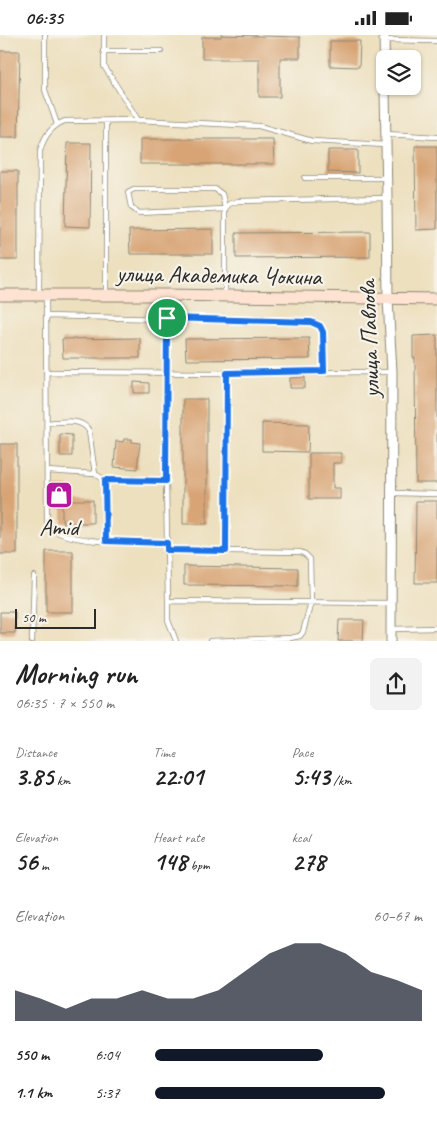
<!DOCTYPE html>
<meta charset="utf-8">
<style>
:root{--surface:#fff;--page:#f2f2f2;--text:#222;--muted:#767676;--accent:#111827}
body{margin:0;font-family:Caveat,sans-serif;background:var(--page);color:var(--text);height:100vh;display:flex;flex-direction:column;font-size:19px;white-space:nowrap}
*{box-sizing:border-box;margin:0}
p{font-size:16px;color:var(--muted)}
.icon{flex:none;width:28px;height:28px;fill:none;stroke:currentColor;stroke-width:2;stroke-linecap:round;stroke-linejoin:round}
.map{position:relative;height:606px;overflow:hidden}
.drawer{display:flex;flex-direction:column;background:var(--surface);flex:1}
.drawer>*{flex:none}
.tools{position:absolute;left:376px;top:15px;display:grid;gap:10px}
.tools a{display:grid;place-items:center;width:45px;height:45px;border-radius:8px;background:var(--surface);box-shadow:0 1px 4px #0004;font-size:25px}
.scale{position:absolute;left:15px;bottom:12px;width:81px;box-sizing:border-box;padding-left:5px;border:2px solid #2b2b2b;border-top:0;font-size:14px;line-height:18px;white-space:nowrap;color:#2b2b2b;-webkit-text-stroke:4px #f7f3e8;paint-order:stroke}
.pin{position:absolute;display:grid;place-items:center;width:42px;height:42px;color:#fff;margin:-21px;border:2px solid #fff;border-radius:50%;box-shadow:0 1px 5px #0007}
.round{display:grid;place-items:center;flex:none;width:52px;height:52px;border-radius:8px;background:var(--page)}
.headline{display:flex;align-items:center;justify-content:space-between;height:85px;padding:0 15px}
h1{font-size:28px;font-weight:600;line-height:38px}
.metrics{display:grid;grid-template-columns:repeat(3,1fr);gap:8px;height:85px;padding:5px 15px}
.metrics div{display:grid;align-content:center}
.metrics b{font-size:25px;font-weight:600}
.metrics small{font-size:14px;font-weight:400}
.metrics p{font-size:14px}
.chart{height:140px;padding:10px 15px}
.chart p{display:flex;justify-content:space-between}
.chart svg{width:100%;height:90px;margin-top:5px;fill:var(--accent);opacity:.7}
ul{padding:0 15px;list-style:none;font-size:16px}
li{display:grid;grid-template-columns:80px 60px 1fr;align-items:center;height:38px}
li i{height:12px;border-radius:6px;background:var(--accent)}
.status{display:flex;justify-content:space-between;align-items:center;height:35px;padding:0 25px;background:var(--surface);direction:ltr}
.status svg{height:14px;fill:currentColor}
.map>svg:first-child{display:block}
</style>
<div class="status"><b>06:35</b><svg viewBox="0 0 49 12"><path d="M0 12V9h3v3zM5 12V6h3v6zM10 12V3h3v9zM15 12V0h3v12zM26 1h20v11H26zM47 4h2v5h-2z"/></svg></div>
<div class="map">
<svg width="437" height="606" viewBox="0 0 437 606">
<rect width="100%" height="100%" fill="#f7f3e8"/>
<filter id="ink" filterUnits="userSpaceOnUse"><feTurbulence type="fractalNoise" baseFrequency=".02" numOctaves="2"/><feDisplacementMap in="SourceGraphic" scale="10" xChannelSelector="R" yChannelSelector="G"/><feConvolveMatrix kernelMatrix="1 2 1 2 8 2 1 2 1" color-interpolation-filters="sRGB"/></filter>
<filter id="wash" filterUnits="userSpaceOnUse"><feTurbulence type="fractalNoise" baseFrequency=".0096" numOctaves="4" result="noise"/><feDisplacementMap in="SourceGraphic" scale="20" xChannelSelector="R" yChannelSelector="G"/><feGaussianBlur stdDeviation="1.12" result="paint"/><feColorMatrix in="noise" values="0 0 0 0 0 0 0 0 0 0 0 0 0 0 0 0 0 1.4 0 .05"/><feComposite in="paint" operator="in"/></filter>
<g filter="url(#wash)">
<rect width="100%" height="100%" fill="#ede0bf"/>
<g id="blocks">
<!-- building -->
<path fill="#d8a476" d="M221,0L300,2V23H280V62H259V24H202V2H221Z
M330,6H360L359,32L330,31Z
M0,16H20L18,102H0Z
M140,104H273L274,129H140Z
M67,108H91L90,192L65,191Z
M415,111H437V194L416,195Z
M328,115H358V138L328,137Z
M0,136H18V225H0Z
M213,194V219H130L129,195Z
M370,197V222L236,223V198Z
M437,300V448H416L415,323H413V301Z
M140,303V323H63L62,304Z
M309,303L310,324L186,325L185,304Z
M305,342V353H290V343Z
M134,347L149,348V358H134Z
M183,364H207V489H183Z
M262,388L309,389L308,417L262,416Z
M60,399L72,400V421H60Z
M124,404H132V407L140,408L137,434L114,432L116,406L123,407Z
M0,409H17V519H0Z
M309,418H341V428H333V453H340V464H309Z
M52,452H68V465H93V488H62V471H52Z
M416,466H437V548H415Z
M46,516H73V577H46Z
M184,531L298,533V551L184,550Z
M0,577H15V598H0Z
M339,585H364L363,606H338Z"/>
</g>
</g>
<g filter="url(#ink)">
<use href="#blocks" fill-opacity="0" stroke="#8c8675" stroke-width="1"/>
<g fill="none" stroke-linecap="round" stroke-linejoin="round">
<!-- service casing -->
<g stroke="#8c8675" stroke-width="6">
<path id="service" d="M45,0V55L57,89
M104,0V31L138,85
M384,5L437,6
M103,16H161
M106,87V260
M386,99L437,102
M305,143H387
M134,154H215L222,159L225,174L139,178L131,172L128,157Z
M39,259L40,116C44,101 51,91 65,86L138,85L259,91L312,106L386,110
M225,260V174L229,169L238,166L387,163
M46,261L47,487L49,493C76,510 134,507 167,508
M166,261V446L168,566L390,568
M46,281L315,288L320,291L323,297L324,336
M47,337L227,338L392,337
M47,388C61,387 82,382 89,396L95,439L105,445L106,506
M47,436L95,439
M105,445L166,446
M392,458L437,459
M167,515L300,517L305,519L310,524L311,567L303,597L300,601L290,603L210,606
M226,516L227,338
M168,566V585L176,606
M392,594L437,593
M32,606L34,541"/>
</g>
<!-- minor casing -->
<g stroke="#8c8675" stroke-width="11">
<path id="minor" d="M384,0L387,163L388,264L392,337L391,606"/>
</g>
<!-- secondary casing -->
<g stroke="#8c8675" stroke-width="13">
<path id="secondary" d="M0,260H166L437,264"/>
</g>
<!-- service -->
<use href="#service" stroke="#fff" stroke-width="4.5"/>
<!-- minor -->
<use href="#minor" stroke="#fff" stroke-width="9"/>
<!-- secondary -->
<use href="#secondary" stroke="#fee3d2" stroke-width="11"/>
</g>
</g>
<g fill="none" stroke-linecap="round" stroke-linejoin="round" filter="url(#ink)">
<!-- route casing -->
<g stroke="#fff" stroke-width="10">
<path id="route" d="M167,283L311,287L320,291L323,297L324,336L227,338L226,516L167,515V508L106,506L105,445L166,446Z"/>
</g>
<!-- route -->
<use href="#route" stroke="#1a73e8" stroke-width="6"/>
</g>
<!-- icons -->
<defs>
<g id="shop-square" transform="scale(1.4375)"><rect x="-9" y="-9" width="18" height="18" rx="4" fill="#b5179e" stroke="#f7f3e8"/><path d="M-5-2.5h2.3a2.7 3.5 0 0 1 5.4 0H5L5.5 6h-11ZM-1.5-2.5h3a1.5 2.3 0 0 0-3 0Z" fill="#fff"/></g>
</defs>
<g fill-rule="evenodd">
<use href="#shop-square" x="59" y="460"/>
</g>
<g text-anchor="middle" stroke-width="4.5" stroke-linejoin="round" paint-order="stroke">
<!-- street labels -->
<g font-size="24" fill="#2b2b2b" stroke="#f7f3e8">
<text transform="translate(219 240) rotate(1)" y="8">улица Академика Чокина</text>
<text transform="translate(369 304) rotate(-92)" y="8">улица Павлова</text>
</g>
<!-- poi labels -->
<g font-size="24" fill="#2b2b2b" stroke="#f7f3e8">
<text x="59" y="500">Amid</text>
</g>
</g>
</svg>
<div class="tools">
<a><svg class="icon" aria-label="layers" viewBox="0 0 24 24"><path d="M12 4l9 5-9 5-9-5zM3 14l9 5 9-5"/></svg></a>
</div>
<div class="scale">50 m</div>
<div class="pin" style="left:167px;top:283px;background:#1e9e55"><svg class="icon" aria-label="arrive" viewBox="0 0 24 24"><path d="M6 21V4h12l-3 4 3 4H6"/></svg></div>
</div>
<section class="drawer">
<div class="headline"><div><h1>Morning run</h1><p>06:35 · 7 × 550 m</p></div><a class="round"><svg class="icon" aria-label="share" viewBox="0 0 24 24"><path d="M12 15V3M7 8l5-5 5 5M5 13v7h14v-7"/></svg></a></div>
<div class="metrics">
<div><p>Distance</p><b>3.85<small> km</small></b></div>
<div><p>Time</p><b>22:01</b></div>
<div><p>Pace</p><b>5:43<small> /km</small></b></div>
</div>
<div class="metrics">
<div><p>Elevation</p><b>56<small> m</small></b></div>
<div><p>Heart rate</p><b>148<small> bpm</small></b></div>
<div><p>kcal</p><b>278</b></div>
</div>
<div class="chart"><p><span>Elevation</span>60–67 m</p>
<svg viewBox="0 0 160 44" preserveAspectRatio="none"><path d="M0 44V29L10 33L20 38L30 33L40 33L50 29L60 33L70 33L80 29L90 20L100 11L110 6L120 6L130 11L140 20L150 24L160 29V44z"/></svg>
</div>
<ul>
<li><b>550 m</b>6:04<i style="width:63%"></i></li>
<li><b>1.1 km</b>5:37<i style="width:86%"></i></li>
</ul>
</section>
